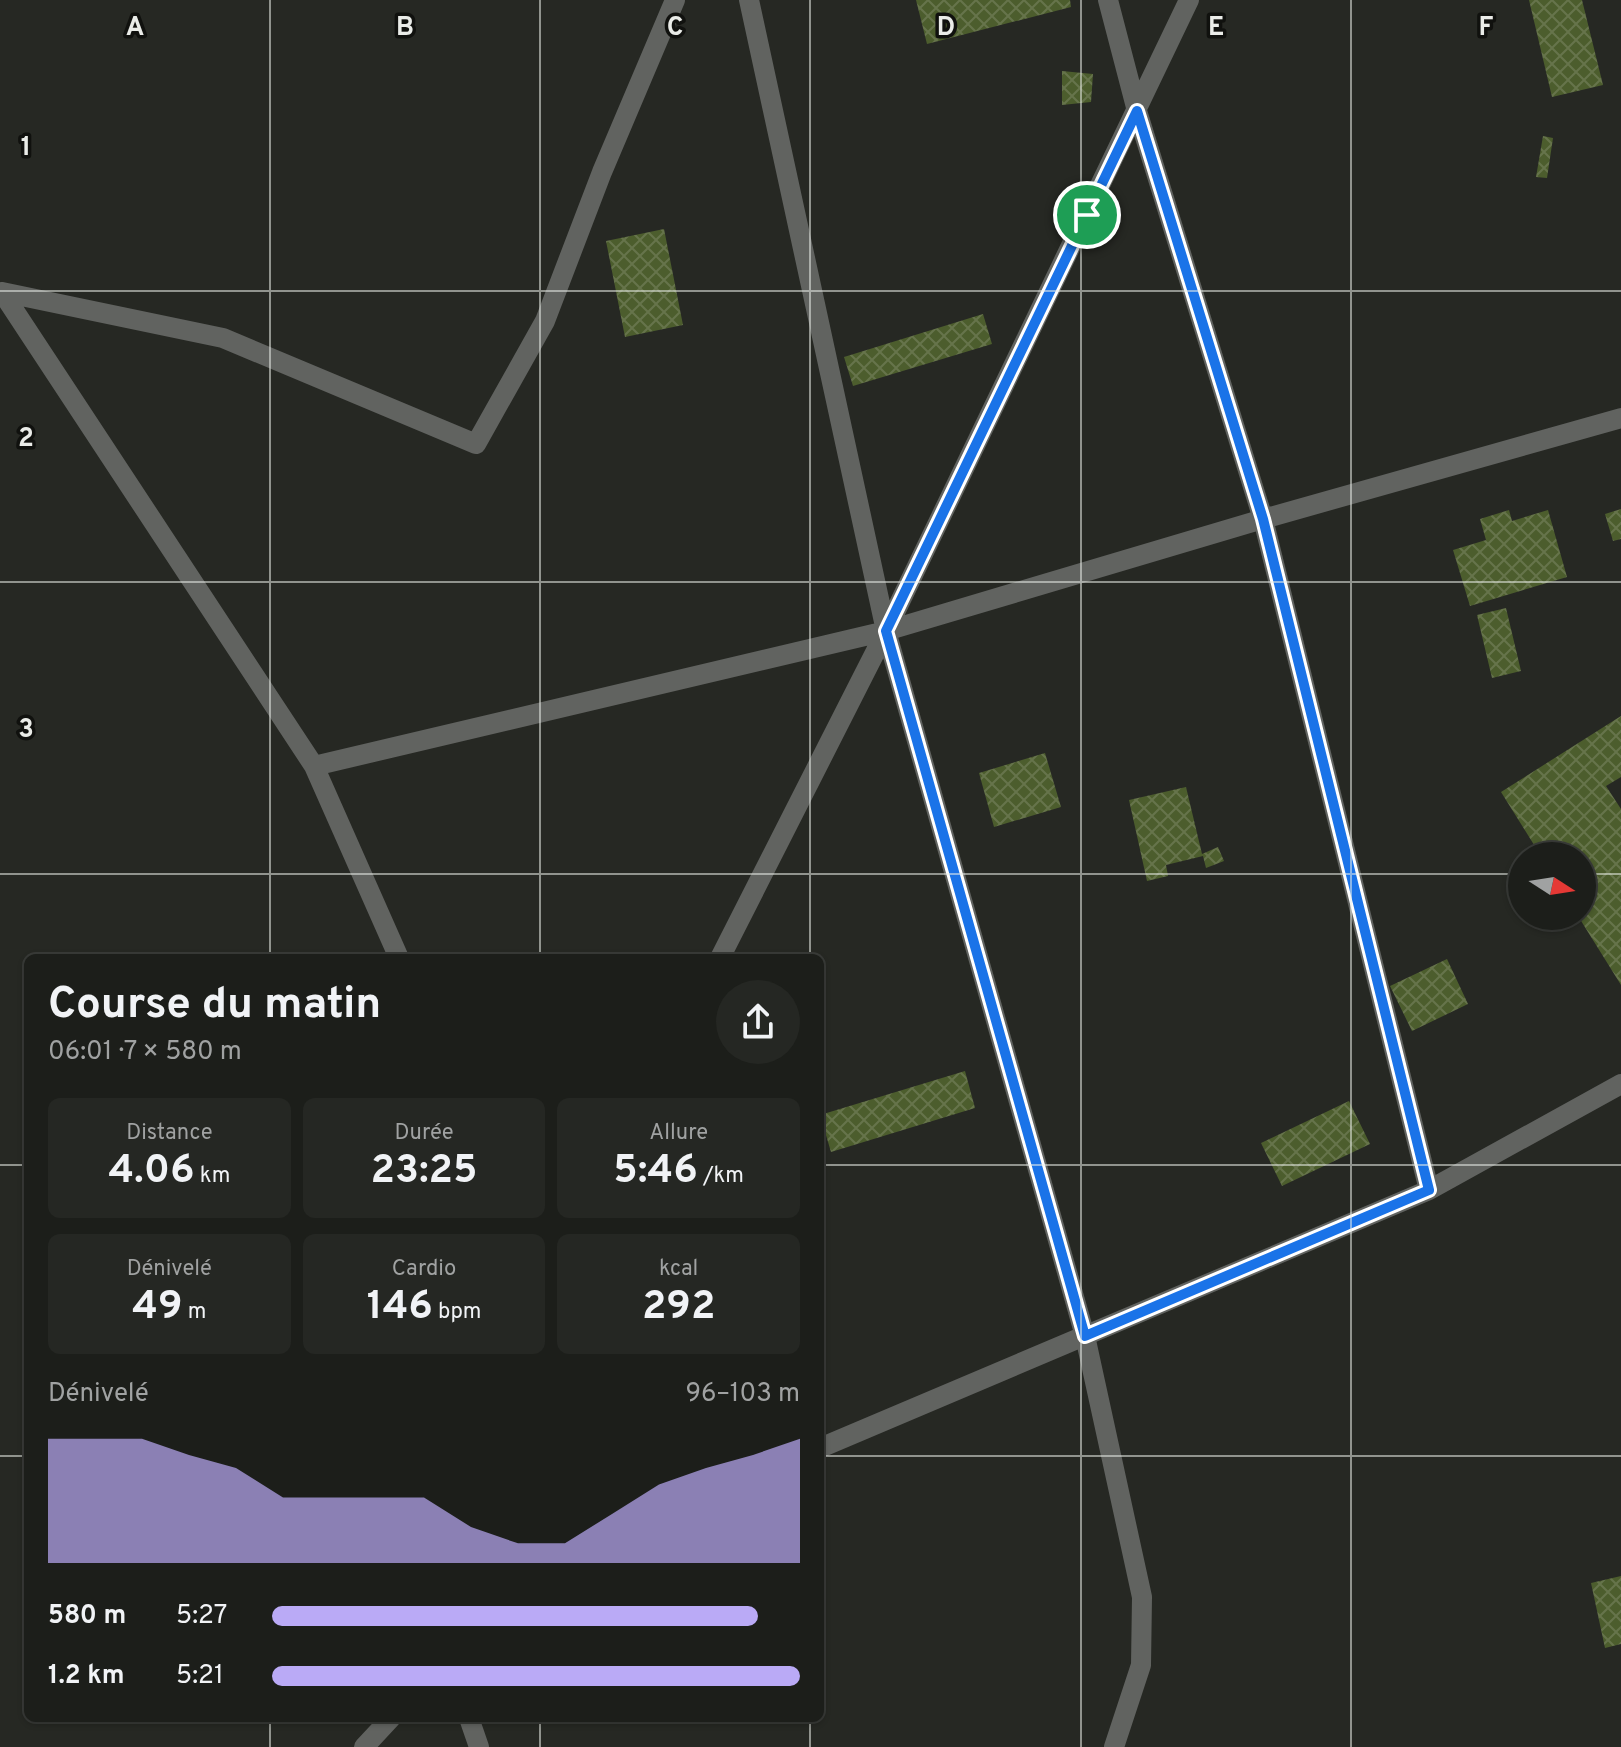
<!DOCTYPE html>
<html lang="fr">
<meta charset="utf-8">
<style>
:root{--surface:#1c1e1a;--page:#252723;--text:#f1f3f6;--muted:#a0a2a2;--line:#3a3c39;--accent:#baaaf6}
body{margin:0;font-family:Overpass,sans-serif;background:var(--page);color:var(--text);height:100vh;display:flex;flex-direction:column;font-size:30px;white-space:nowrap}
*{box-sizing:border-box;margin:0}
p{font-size:26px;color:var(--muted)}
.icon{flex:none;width:44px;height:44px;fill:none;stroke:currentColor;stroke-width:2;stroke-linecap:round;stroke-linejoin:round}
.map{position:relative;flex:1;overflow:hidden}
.sheet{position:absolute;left:24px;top:954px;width:800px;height:768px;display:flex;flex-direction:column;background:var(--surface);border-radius:12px;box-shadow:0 2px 6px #0004,0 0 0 2px var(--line)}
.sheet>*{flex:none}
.needle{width:52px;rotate:102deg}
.tools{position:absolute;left:1508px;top:842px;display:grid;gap:16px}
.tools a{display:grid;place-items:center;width:88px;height:88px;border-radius:50%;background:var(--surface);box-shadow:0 2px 6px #0004,0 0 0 2px var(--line);font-size:40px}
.pin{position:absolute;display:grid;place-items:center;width:68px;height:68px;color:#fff;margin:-34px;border:4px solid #fff;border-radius:50%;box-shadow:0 2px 8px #0007}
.round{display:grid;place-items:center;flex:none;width:84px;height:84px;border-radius:42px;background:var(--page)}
.overview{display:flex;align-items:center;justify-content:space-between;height:136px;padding:0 24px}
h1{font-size:44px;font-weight:700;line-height:60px}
.metrics{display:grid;grid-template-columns:repeat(3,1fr);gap:12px;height:136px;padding:8px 24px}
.metrics div{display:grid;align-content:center;border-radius:12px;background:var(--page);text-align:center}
.metrics b{font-size:40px;font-weight:700}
.metrics small{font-size:22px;font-weight:400}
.metrics p{font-size:22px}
.chart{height:224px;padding:16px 24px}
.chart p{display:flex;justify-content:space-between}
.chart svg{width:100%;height:144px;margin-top:8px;fill:var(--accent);opacity:.7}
ul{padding:0 24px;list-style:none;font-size:26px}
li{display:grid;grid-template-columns:128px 96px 1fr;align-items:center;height:60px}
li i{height:20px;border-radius:10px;background:var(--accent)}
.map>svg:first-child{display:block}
</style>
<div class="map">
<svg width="1621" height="1747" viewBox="0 0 1621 1747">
<defs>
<pattern id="building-cross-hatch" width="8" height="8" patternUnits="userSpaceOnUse" patternTransform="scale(2)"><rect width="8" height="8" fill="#4c5d2d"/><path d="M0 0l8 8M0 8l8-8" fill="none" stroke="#66744b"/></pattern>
</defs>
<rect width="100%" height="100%" fill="#262823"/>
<!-- building -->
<path fill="url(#building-cross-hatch)" d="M916,0H1070L1071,7L927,44Z
M1529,0H1582L1603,85L1552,97Z
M1062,71L1093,74L1091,102L1062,105Z
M1543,136L1553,138L1547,178L1536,177Z
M664,229L683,325L625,337L606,241Z
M983,314L992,344L853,386L844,357Z
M1621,509V539L1613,541L1605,514Z
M1509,510L1512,521L1548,510L1567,577L1470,606L1453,550L1486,540L1480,519Z
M1506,608L1521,671L1492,678L1477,615Z
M1621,716V777L1606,786L1621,809V985L1578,916H1582V856H1541L1501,792Z
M1045,753L1061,807L994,827L979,773Z
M1186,787L1202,854L1218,847L1224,861L1206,868L1203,856L1166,865L1168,876L1147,881L1129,800Z
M1447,959L1468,1004L1412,1031L1390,986Z
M965,1071L975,1108L831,1152L820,1115Z
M1349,1101L1370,1144L1282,1186L1261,1143Z
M1621,1576V1644L1605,1648L1591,1583Z"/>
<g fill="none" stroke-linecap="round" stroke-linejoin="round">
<!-- street -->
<path stroke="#616360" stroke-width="20" d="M749,0L886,631L1085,1336L1142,1597L1141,1665L1114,1747
M1108,0L1137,111L1263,519L1429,1190
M2,292L223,338L476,444L545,321L602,172L675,0
M2,292L314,766L399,958
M314,766L886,631L1263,519L1621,418
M720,958L886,631L1189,0
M820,1448L1429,1190L1621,1084
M469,1718L479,1747
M364,1747L391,1718"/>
</g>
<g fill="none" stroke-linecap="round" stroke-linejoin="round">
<!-- route casing -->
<g stroke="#fff" stroke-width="16">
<path id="route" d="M1137,111L1263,519L1429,1190L1085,1336L886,631Z"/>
</g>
<!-- route -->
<use href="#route" stroke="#1a73e8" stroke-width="10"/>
</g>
<!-- grid -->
<path fill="none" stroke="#eaece8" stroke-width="2" stroke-opacity="0.55" d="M270,0V958M540,0V958M810,0V958M1081,0V1747M1351,0V1747M0,291H1621M0,582H1621M0,874H1522M1582,874H1621M0,1165H28M820,1165H1621M0,1456H28M820,1456H1621M270,1718V1747M540,1718V1747M810,1718V1747"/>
<g font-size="26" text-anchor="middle" font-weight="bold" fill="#eaece8" stroke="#10110e" stroke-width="7" stroke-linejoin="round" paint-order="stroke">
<text x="135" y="35">A</text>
<text x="405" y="35">B</text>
<text x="675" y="35">C</text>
<text x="946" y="35">D</text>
<text x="1216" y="35">E</text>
<text x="1486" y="35">F</text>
<text x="26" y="155">1</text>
<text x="26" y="446">2</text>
<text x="26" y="737">3</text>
</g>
</svg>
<div class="tools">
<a><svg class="needle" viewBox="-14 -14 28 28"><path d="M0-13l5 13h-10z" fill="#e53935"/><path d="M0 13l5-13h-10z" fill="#a0a2a2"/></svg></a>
</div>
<div class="pin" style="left:1087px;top:215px;background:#1e9e55"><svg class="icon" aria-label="arrive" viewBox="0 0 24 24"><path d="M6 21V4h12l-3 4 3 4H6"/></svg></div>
<section class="sheet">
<div class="overview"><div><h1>Course du matin</h1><p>06:01 · 7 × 580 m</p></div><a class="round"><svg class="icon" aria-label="share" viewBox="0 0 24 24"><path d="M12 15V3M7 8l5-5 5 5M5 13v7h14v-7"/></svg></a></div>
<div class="metrics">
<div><p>Distance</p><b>4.06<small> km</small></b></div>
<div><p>Durée</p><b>23:25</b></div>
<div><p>Allure</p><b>5:46<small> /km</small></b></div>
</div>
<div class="metrics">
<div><p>Dénivelé</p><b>49<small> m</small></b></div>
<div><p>Cardio</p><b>146<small> bpm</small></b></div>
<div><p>kcal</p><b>292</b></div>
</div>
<div class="chart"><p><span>Dénivelé</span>96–103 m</p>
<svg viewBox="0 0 160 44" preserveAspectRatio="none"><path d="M0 44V6L10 6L20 6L30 11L40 15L50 24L60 24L70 24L80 24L90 33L100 38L110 38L120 29L130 20L140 15L150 11L160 6V44z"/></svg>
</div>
<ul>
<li><b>580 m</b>5:27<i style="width:92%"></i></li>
<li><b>1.2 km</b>5:21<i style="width:100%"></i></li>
</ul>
</section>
</div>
